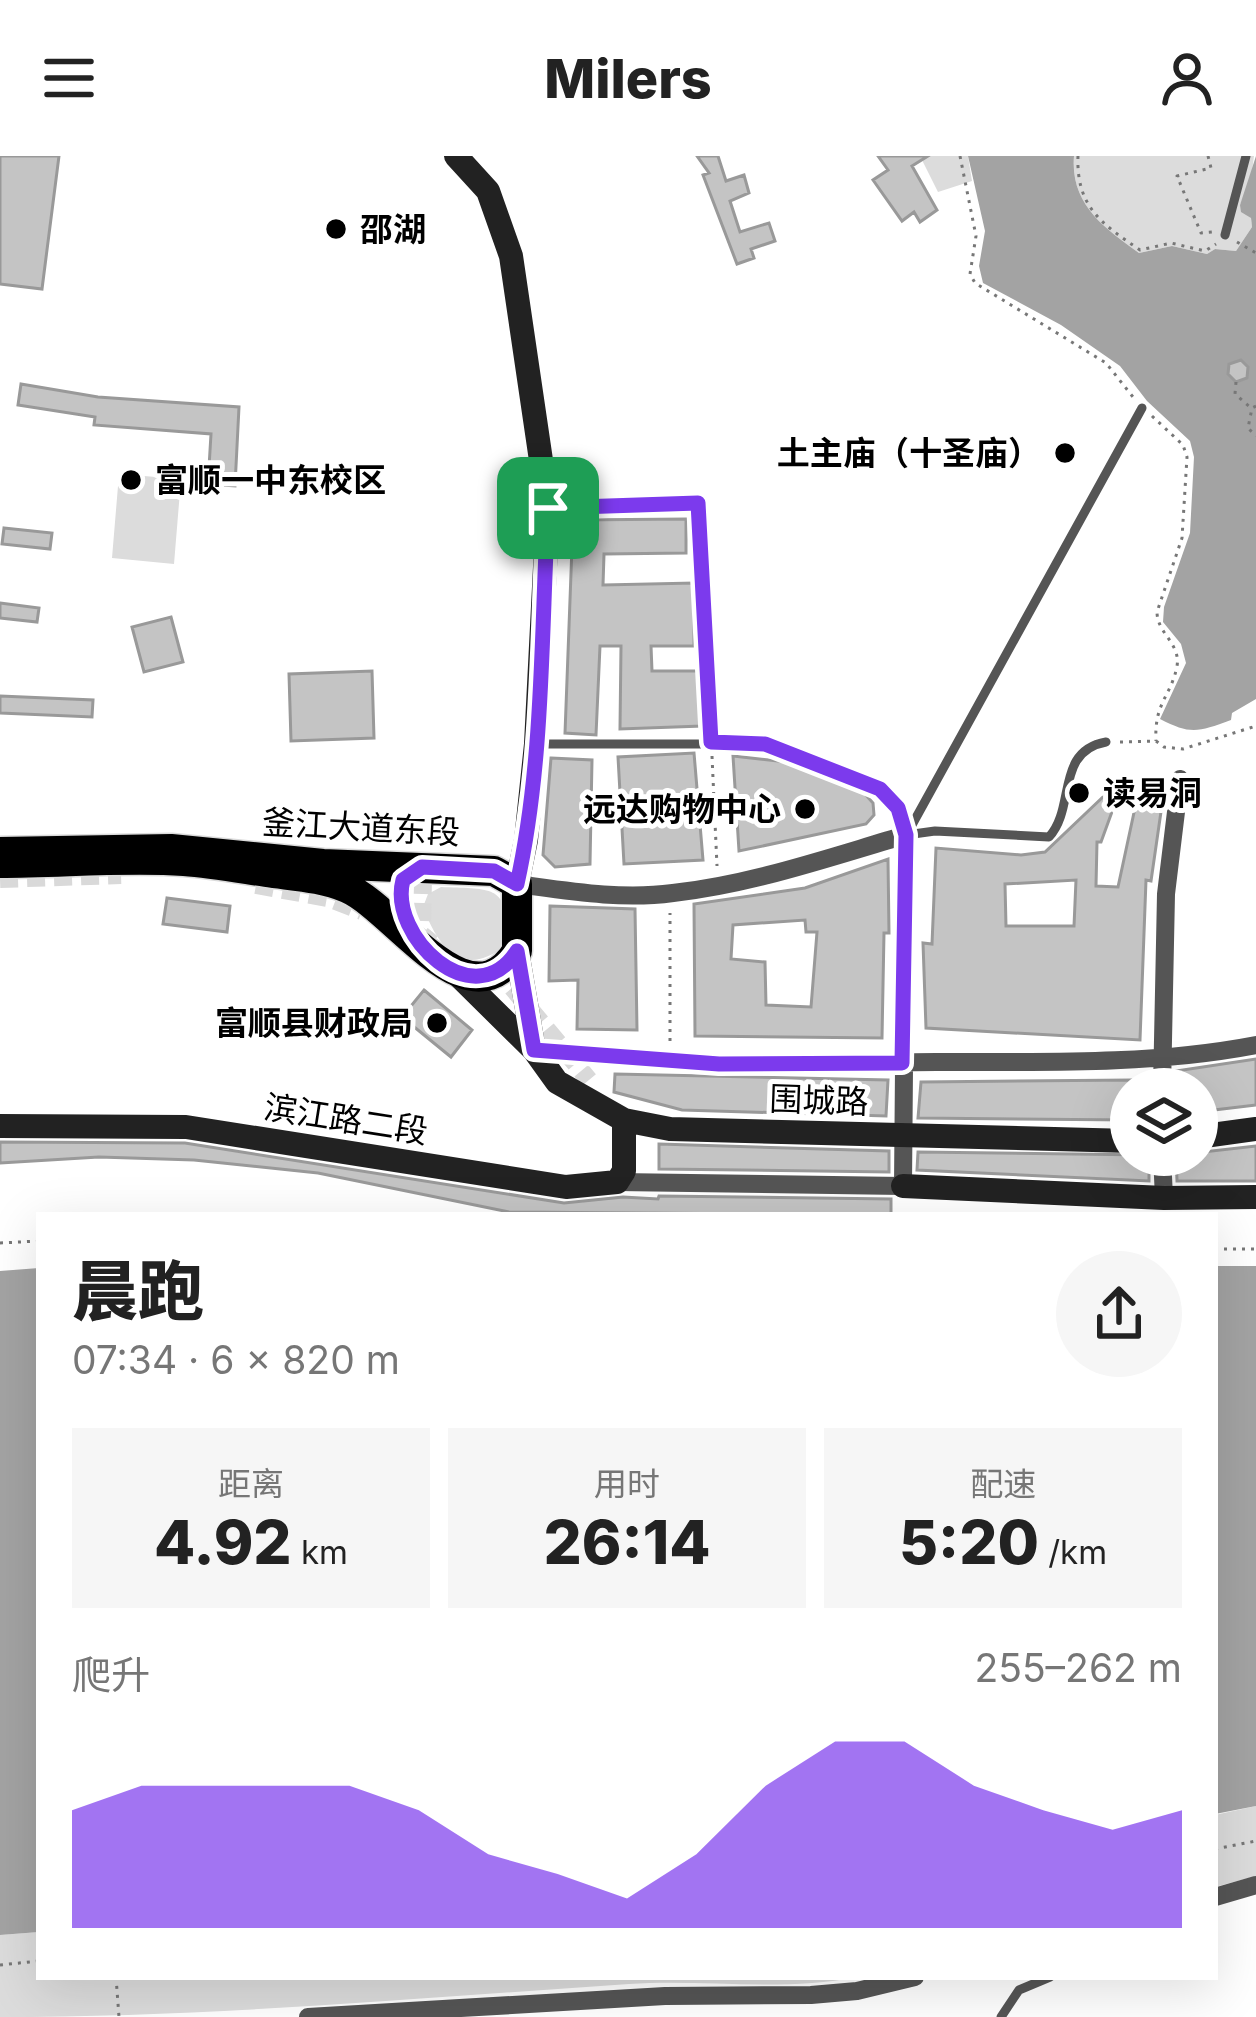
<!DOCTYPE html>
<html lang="zh">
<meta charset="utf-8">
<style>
:root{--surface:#fff;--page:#f6f6f6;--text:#222;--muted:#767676;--accent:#7c3aed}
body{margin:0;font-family:Inter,"Noto Sans SC",sans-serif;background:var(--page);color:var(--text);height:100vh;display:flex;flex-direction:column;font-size:45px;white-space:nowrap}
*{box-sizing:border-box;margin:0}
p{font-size:39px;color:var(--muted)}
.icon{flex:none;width:66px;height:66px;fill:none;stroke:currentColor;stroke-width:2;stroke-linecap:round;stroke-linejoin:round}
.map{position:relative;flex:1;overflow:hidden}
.panel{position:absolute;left:36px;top:1056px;width:1182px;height:768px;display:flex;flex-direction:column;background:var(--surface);border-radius:0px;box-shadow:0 12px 48px #0002}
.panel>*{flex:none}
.tools{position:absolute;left:1110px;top:912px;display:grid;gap:24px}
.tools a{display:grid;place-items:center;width:108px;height:108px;border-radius:50%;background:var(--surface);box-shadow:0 12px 48px #0002;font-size:60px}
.pin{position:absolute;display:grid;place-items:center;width:102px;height:102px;color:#fff;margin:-51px;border-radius:24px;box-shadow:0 6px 18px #0006}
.round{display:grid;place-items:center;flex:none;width:126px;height:126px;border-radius:63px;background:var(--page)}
.summary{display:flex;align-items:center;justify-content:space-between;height:204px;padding:0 36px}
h1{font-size:66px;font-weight:800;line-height:90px}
.metrics{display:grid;grid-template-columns:repeat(3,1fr);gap:18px;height:204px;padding:12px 36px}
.metrics div{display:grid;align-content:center;border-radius:0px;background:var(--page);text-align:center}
.metrics b{font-size:60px;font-weight:800}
.metrics small{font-size:33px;font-weight:400}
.metrics p{font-size:33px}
.chart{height:336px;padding:24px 36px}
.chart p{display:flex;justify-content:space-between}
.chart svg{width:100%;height:216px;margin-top:12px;fill:var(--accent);opacity:.7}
header{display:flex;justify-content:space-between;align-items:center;height:156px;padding:0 36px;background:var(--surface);font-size:54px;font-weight:800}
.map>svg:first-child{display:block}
</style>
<header><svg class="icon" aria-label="menu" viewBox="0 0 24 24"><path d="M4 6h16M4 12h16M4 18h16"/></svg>Milers<svg class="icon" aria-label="person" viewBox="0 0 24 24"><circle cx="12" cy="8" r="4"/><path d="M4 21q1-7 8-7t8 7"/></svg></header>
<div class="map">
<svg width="1256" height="1861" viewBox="0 0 1256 1861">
<rect width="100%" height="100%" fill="#fff"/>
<!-- green -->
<path fill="#dcdcdc" d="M920,0H968L972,25L938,36Z
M1074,0H1254L1251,23L1240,49L1251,62L1252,71L1236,95L1215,93L1207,98L1172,90L1139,97C1104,72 1070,48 1074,0Z
M119,318L181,323L174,408L112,402Z
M441,731C496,733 511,729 504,791C462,822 438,791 423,751L428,738Z
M1256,1650V1720L1215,1731V1659Z
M39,1776V1821H857C782,1836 704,1823 629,1828C419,1842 210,1861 0,1861V1779Z"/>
<!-- water -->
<path fill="#a3a3a3" d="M968,0H1074C1070,48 1104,72 1139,97L1172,90L1207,98L1215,93L1236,95L1252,71L1251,62L1241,56L1240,49L1256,0V543L1232,557L1231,564C1198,576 1191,579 1160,563L1186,507L1181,488L1163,466L1164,451L1190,377L1194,301L1190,285L1147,245L1120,210L1061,169L983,127L979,110L985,75Z
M1215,1110H1256V1650L1215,1658Z
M39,1112V1776L0,1779V1115Z"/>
<!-- building -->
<path fill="#c4c4c4" stroke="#999" stroke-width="3" fill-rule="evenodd" d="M0,0H59L42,133L0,128Z
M697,0H718L726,25L744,19L749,37L730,45L740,76L769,67L775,85L751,93L754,102L737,108L703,19L709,17Z
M878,0H928L912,10L937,54L920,66L914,56L902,65L873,24L888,14Z
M1241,204L1248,211L1247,222L1236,226L1228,218L1229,208Z
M21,228L98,241L239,251L235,330L208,328L211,278L94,269L95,261L18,249Z
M686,363V397L604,398L603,429L694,427V490H651L652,515H699L702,570L620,573L621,490H600L596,579L565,577L573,364Z
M4,372L52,377L50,393L2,388Z
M0,447L39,452L37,466L0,462Z
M171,461L183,506L144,516L132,471Z
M372,515L374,582L291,585L289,518Z
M0,540L93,544L92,561L0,557Z
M694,597L703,704L624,708L618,601Z
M733,600L787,606L845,629L865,638L873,647L874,659L866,668L739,695Z
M551,602L592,604L590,708L555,711L543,699Z
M1125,620L1101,686H1097L1096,730L1118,731L1141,624L1165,628L1151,725L1146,724L1140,884L926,872L923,787L932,788L936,692L1021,699L1045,696ZM1076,724L1074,770H1006L1005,728Z
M888,703L889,777H884L882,882L695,880L694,748L805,732ZM805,764L806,776H817L811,851L766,849L765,806L731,803L733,769Z
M167,742L230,750L227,776L163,768Z
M550,750L635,753L637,874L577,873L578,824L549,825Z
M424,834L472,874L451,901L402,861Z
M1256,903V949L1197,956V933H1176V915Z
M615,918L888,924L886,960L682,954L614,936Z
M1131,924V964L918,962L921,926Z
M0,986L185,987L564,1047L623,1041L658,1043L659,1040L891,1043V1059L509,1056L318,1017L194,1004L99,1001L0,1007Z
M659,988L889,995V1016L659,1013Z
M1256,990V1025H1177L1176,999Z
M918,996L1149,999V1025L917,1014Z"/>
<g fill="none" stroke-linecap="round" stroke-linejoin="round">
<!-- street-tunnel -->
<path stroke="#d9d9d9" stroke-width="18" stroke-dasharray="18 9" stroke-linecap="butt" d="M423,720L422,779L433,788
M0,723L121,719
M256,729L328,742L362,755
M495,811L589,924"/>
<!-- primary casing -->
<g stroke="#dbdbdb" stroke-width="33">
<path id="primary" d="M0,696L171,693L323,708L494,715L517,728V795C469,872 396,753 347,732C322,721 293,720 266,716C239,712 211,707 184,705C123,701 61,707 0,707"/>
</g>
<!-- path -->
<path stroke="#777" stroke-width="3" stroke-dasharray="3 6" stroke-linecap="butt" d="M960,0L976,80L970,118L975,127L1106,207L1133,241
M1078,0C1076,51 1102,68 1140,94L1171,87L1205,95L1216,88
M1208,0L1211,12L1177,20L1201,77L1212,76
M1237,86L1256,97
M1236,226L1235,238L1250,251
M1256,250L1252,252L1248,272L1256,280
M1152,260L1183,289L1187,301L1182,382L1157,456C1157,477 1181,488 1177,510C1171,541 1154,546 1156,585
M567,352L698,347L710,572
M1120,586L1156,585L1164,591L1183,593L1256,570
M712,600L717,710
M670,885V757
M0,1087L39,1085
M1215,1093H1256
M1215,1693L1256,1685
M0,1809L39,1805
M116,1821L119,1861"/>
<!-- lane -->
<path stroke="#555" stroke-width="9" d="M1225,79L1246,0
M540,588H765L880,633L898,652L906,679
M907,678L1142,252
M906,679L935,675L1049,681C1076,652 1055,595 1106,586
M1001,1861L1019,1834L1050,1821"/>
<!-- street -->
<path stroke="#555" stroke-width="18" d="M517,728C569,735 621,744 673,737C753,728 830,701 906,679L903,1030L617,1026
M534,894C668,909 802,907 936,906C1042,906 1152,909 1256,889
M1162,933L1166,738L1180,623
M1162,999L1164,1042
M1215,1741L1256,1729
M308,1861L665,1840L811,1839L857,1835L915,1821"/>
<!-- secondary -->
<path stroke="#222" stroke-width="24" d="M456,0L488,35L511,100L548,352L536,588L526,684L517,728
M517,795L534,894
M459,820L534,894L557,926L624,964L670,973L1131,985
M0,970L186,971L566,1031L617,1026L624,1015V964
M1197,981L1256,973
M903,1030L1164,1042L1256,1041"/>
<!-- primary -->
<use href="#primary" stroke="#000" stroke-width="30"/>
</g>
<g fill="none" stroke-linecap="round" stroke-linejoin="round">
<!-- route casing -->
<g stroke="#fff" stroke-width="24">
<path id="route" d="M698,347L711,586L765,588L880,633L898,652L906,679L902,907L719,908L534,894L517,795C474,862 388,780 403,724L422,711L494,715L517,728C544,606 541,477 548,352Z"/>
</g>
<!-- route -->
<use href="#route" stroke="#7c3aed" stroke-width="15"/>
</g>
<!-- markers -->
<g fill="#000" stroke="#fff" stroke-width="4.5">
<circle cx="336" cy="73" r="12"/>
<circle cx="1065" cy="297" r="12"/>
<circle cx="131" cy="324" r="12"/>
<circle cx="1079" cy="637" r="12"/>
<circle cx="805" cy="653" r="12"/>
<circle cx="437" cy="867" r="12"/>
</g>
<g text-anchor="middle" stroke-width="10" stroke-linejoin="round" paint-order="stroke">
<!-- poi labels -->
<g font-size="33" font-weight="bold" fill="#000" stroke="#fff" text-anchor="start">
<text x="360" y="85">邵湖</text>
<text x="1041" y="309" text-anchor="end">土主庙（十圣庙）</text>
<text x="155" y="336">富顺一中东校区</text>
<text x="1103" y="649">读易洞</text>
<text x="781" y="665" text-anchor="end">远达购物中心</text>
<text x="413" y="879" text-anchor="end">富顺县财政局</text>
</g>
<!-- street labels -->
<g font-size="33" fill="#000" stroke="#fff">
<text transform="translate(361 671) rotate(3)" y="12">釜江大道东段</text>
<text transform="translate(819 944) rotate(2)" y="12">围城路</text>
<text transform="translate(346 963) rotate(9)" y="12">滨江路二段</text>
</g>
</g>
</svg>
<div class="tools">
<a><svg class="icon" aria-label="layers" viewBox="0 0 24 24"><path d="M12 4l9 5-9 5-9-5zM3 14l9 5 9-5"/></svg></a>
</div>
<div class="pin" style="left:548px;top:352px;background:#1e9e55"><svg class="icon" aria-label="arrive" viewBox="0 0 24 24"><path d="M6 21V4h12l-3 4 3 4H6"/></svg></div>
<section class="panel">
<div class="summary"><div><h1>晨跑</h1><p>07:34 · 6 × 820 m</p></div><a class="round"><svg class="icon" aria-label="share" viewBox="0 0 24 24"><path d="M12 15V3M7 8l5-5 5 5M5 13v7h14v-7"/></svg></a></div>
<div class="metrics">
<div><p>距离</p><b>4.92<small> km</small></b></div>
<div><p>用时</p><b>26:14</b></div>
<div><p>配速</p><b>5:20<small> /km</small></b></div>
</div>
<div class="chart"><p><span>爬升</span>255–262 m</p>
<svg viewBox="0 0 160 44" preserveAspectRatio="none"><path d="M0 44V20L10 15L20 15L30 15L40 15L50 20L60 29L70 33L80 38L90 29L100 15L110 6L120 6L130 15L140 20L150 24L160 20V44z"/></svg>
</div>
</section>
</div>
